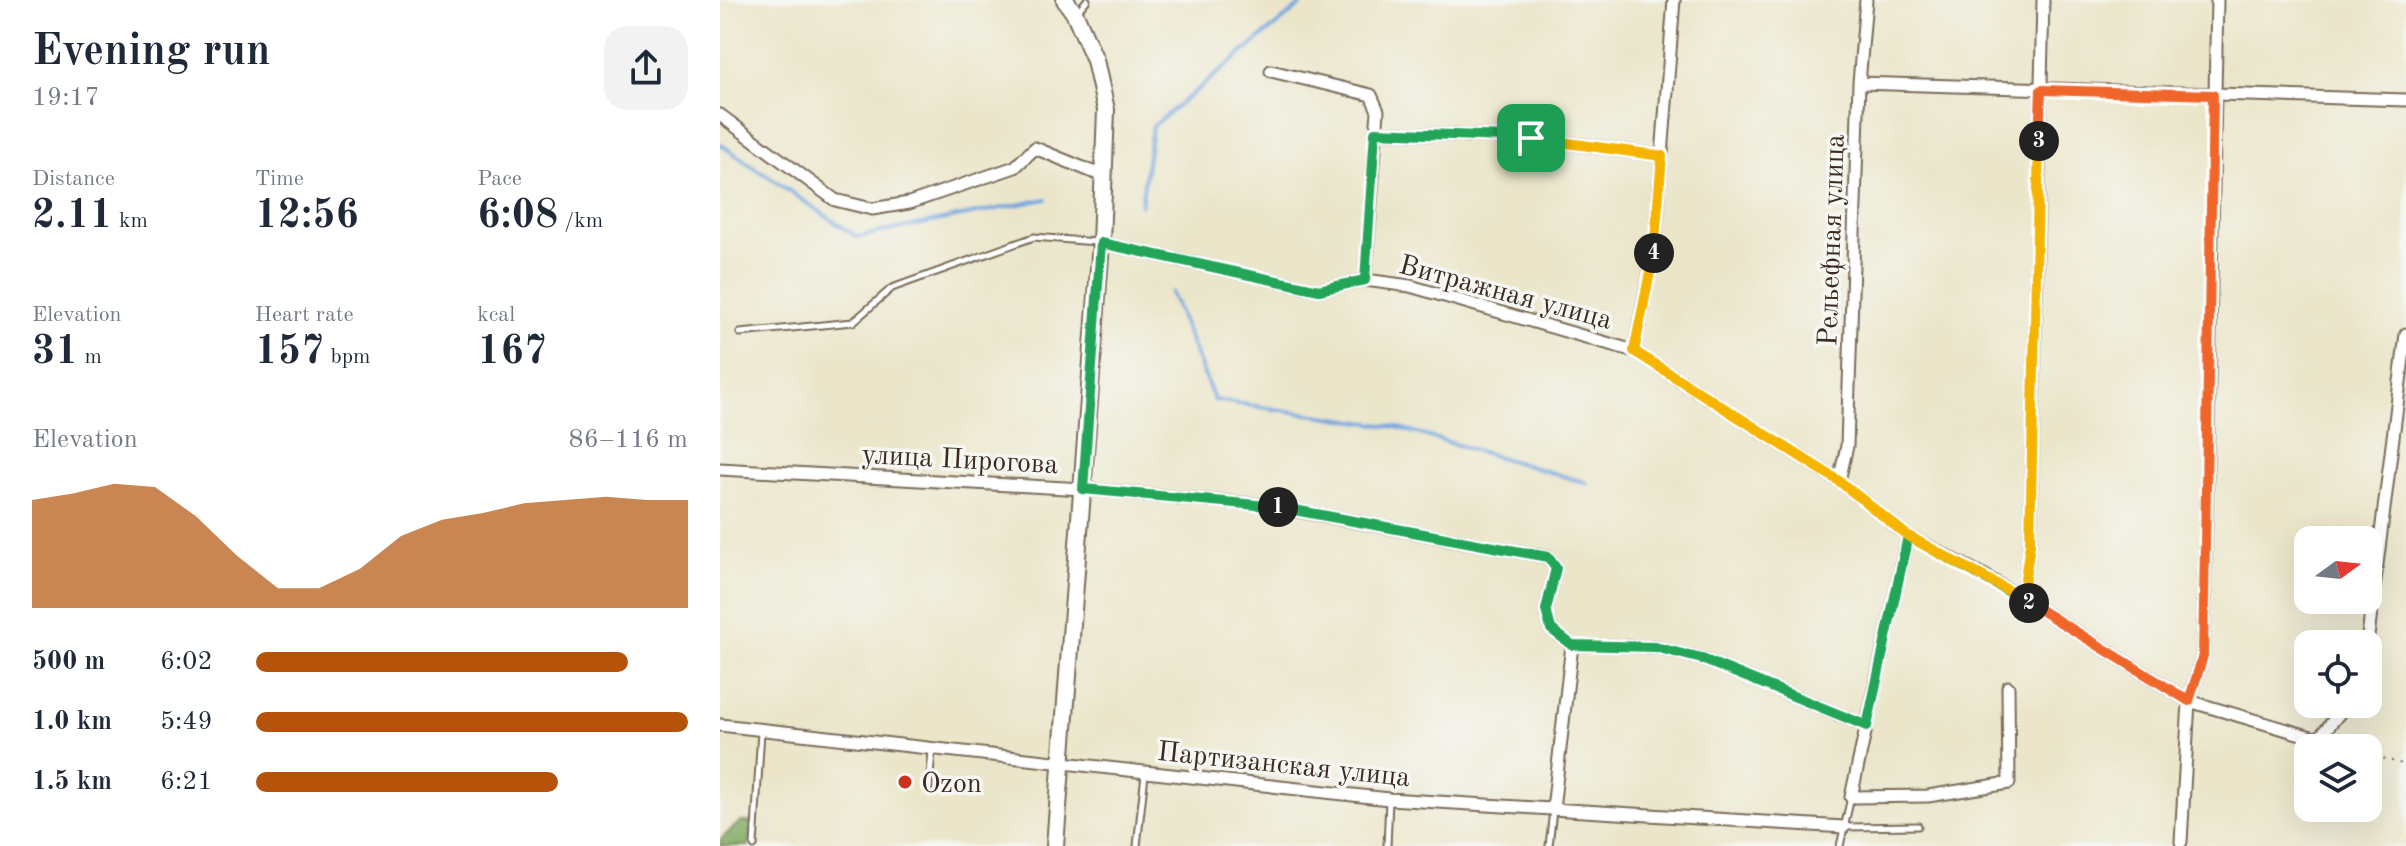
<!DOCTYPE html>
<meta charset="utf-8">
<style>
:root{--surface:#fff;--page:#f2f2f3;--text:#1f2937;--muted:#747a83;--accent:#b45309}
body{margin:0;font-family:"Old Standard TT",serif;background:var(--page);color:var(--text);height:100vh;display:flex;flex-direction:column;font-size:30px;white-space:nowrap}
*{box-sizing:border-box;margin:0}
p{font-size:26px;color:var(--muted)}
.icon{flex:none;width:44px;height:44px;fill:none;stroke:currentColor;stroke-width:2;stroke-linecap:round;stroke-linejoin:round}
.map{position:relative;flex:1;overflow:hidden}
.details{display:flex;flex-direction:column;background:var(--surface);width:720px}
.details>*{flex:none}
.needle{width:52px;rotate:75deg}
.controls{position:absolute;left:1574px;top:526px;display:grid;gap:16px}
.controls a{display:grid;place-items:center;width:88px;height:88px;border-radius:16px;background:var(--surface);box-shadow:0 8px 32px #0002;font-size:40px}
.pin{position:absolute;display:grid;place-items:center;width:68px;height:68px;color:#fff;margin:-34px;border-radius:16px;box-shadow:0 4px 12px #0006}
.km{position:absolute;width:40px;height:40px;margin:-20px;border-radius:50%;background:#222;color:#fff;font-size:22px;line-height:40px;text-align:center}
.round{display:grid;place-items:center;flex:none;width:84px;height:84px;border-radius:24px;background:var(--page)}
.head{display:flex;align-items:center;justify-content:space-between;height:136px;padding:0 32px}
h1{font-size:44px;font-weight:700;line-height:60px}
.stats{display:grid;grid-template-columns:repeat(3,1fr);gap:12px;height:136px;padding:8px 32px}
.stats div{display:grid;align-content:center}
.stats b{font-size:40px;font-weight:700}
.stats small{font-size:22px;font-weight:400}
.stats p{font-size:22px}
.chart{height:224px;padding:16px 32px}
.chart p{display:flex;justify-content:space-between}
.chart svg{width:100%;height:144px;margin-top:8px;fill:var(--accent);opacity:.7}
ul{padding:0 32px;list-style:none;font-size:26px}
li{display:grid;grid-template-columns:128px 96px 1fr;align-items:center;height:60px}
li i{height:20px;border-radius:10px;background:var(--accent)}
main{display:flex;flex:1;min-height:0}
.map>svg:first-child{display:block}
</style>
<main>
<section class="details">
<div class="head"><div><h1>Evening run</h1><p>19:17</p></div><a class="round"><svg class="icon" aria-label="share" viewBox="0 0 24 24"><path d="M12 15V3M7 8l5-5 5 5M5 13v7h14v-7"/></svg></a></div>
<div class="stats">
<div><p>Distance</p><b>2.11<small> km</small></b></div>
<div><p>Time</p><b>12:56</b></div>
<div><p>Pace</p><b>6:08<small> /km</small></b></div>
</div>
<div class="stats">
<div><p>Elevation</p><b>31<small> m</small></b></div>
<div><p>Heart rate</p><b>157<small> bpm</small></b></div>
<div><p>kcal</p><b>167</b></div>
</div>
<div class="chart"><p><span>Elevation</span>86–116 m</p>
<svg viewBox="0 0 160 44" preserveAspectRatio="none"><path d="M0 44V11L10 9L20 6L30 7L40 16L50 28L60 38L70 38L80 32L90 22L100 17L110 15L120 12L130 11L140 10L150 11L160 11V44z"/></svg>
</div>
<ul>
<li><b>500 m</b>6:02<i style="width:86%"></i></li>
<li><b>1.0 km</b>5:49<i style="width:100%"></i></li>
<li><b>1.5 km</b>6:21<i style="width:70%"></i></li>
</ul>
</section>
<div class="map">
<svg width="1686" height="846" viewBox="0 0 1686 846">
<rect width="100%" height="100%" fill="#f6f6f2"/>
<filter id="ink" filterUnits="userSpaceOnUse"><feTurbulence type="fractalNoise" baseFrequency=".0125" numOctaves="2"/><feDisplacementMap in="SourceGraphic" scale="16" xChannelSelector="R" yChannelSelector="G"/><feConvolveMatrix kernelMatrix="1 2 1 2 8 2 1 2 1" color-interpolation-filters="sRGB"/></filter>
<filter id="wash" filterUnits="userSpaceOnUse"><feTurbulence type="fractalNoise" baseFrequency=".006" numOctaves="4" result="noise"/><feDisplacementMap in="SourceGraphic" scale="32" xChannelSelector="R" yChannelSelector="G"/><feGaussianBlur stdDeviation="1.8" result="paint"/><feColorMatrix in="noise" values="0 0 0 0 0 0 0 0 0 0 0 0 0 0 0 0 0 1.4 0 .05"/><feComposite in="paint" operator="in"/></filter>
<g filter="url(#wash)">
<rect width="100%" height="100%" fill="#ebe6ca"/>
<!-- forest -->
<path fill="#81ab62" stroke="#5e6a40" stroke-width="2" d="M20,822H31L29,846H0L1,839Z"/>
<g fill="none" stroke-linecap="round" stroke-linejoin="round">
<!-- stream -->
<path stroke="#74a6df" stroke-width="4" d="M0,144L137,237L326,199
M421,205L432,127L587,0
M451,292L494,400L676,427L867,483"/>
</g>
</g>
<g filter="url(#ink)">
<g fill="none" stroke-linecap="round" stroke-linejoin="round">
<!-- lane casing -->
<g stroke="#796c5a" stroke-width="9">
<path id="lane" d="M356,13L367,0
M20,333L133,322L172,288L314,237L376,242
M209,788L212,751
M1125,827L1198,826
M34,846L41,731
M417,846L425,774
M667,846L669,800
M829,846L833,810
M1120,846L1131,797"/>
</g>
<!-- street casing -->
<g stroke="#796c5a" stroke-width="15">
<path id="street" d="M551,71L651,95L658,111L645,280
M1139,83L1686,100
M0,115L115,200L152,209L189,203L295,167L315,148L385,177
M655,132L811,138L942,156
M381,243L599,290L645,280L690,286L914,351L1119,481L1188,536L1265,576L1469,701L1598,739L1627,704
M914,351L935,246L954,0
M0,469L363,489L551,506L828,557L836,568L826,610L831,629L852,645L935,647L982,659L1147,726
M1119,481L1127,446L1139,83L1146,0
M1188,536L1131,797L1208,796L1289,783L1288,687
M1302,598L1310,545L1323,0
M1647,644L1686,334
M0,725L669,799L1124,827
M833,809L852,645
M1461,842L1469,701L1483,656L1497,0"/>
</g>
<!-- secondary casing -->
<g stroke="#796c5a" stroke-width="20">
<path id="secondary" d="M335,846L381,243L386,110L375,60L355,14L345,0"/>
</g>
<!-- path -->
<path stroke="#796c5a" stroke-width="2" stroke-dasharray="2 6" stroke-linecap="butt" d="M1611,743L1628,748
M1648,754L1686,765"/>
<!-- lane -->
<use href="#lane" stroke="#fff" stroke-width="5"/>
<!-- street -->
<use href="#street" stroke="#fff" stroke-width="11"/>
<!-- secondary -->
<use href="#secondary" stroke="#fff" stroke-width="16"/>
</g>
</g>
<g fill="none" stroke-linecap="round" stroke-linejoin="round" filter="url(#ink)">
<!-- split-1 casing -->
<g stroke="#fff" stroke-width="16">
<path id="split-1" d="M558,507L363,489L381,243L599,290L645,280L655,132L811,138"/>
</g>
<!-- split-2 casing -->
<g stroke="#fff" stroke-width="16">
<path id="split-2" d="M558,507L828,557L836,568L826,610L831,629L852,645L935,647L982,659L1147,726L1188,536L1309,603"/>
</g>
<!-- split-3 casing -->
<g stroke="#fff" stroke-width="16">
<path id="split-3" d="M1309,603L1469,701L1483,656L1493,95L1321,90L1319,141"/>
</g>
<!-- split-4 casing -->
<g stroke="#fff" stroke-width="16">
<path id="split-4" d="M934,253L914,351L1119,481L1188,536L1302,598L1310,545L1319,141"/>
</g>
<!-- split-5 casing -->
<g stroke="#fff" stroke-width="16">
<path id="split-5" d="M811,138L942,156L934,253"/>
</g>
<!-- split-1 -->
<use href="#split-1" stroke="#22a559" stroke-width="10"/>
<!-- split-2 -->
<use href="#split-2" stroke="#22a559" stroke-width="10"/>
<!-- split-3 -->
<use href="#split-3" stroke="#f0652b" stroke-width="10"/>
<!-- split-4 -->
<use href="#split-4" stroke="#f5b400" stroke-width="10"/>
<!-- split-5 -->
<use href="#split-5" stroke="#f5b400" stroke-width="10"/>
</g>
<!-- markers -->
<circle fill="#c8321e" stroke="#f6f6f2" stroke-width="3" cx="185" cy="782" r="8"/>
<g text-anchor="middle" stroke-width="7" stroke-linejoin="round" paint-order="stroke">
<!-- street labels -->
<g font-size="28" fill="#3b2a1e" stroke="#f6f6f2">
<text transform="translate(1110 240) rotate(-88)" y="10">Рельефная улица</text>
<text transform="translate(786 291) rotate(15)" y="10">Витражная улица</text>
<text transform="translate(240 458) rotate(3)" y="10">улица Пирогова</text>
<text transform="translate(564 763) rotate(6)" y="10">Партизанская улица</text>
</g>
<!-- poi labels -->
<g font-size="28" fill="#3b2a1e" stroke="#f6f6f2" text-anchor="start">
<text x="201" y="792">Ozon</text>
</g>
</g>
</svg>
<div class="controls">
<a><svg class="needle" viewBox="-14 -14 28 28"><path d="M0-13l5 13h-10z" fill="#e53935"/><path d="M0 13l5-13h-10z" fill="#747a83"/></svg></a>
<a><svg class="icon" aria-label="locate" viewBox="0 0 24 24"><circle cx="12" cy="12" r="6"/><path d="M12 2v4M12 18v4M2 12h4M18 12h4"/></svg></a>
<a><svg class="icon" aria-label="layers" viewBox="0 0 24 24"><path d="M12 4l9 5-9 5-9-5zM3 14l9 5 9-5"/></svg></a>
</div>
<div class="pin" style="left:811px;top:138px;background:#1e9e55"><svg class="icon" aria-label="arrive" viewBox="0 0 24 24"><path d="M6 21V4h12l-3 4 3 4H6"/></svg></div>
<b class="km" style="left:558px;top:507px">1</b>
<b class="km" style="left:1309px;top:603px">2</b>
<b class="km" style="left:1319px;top:141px">3</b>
<b class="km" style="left:934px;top:253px">4</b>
</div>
</main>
